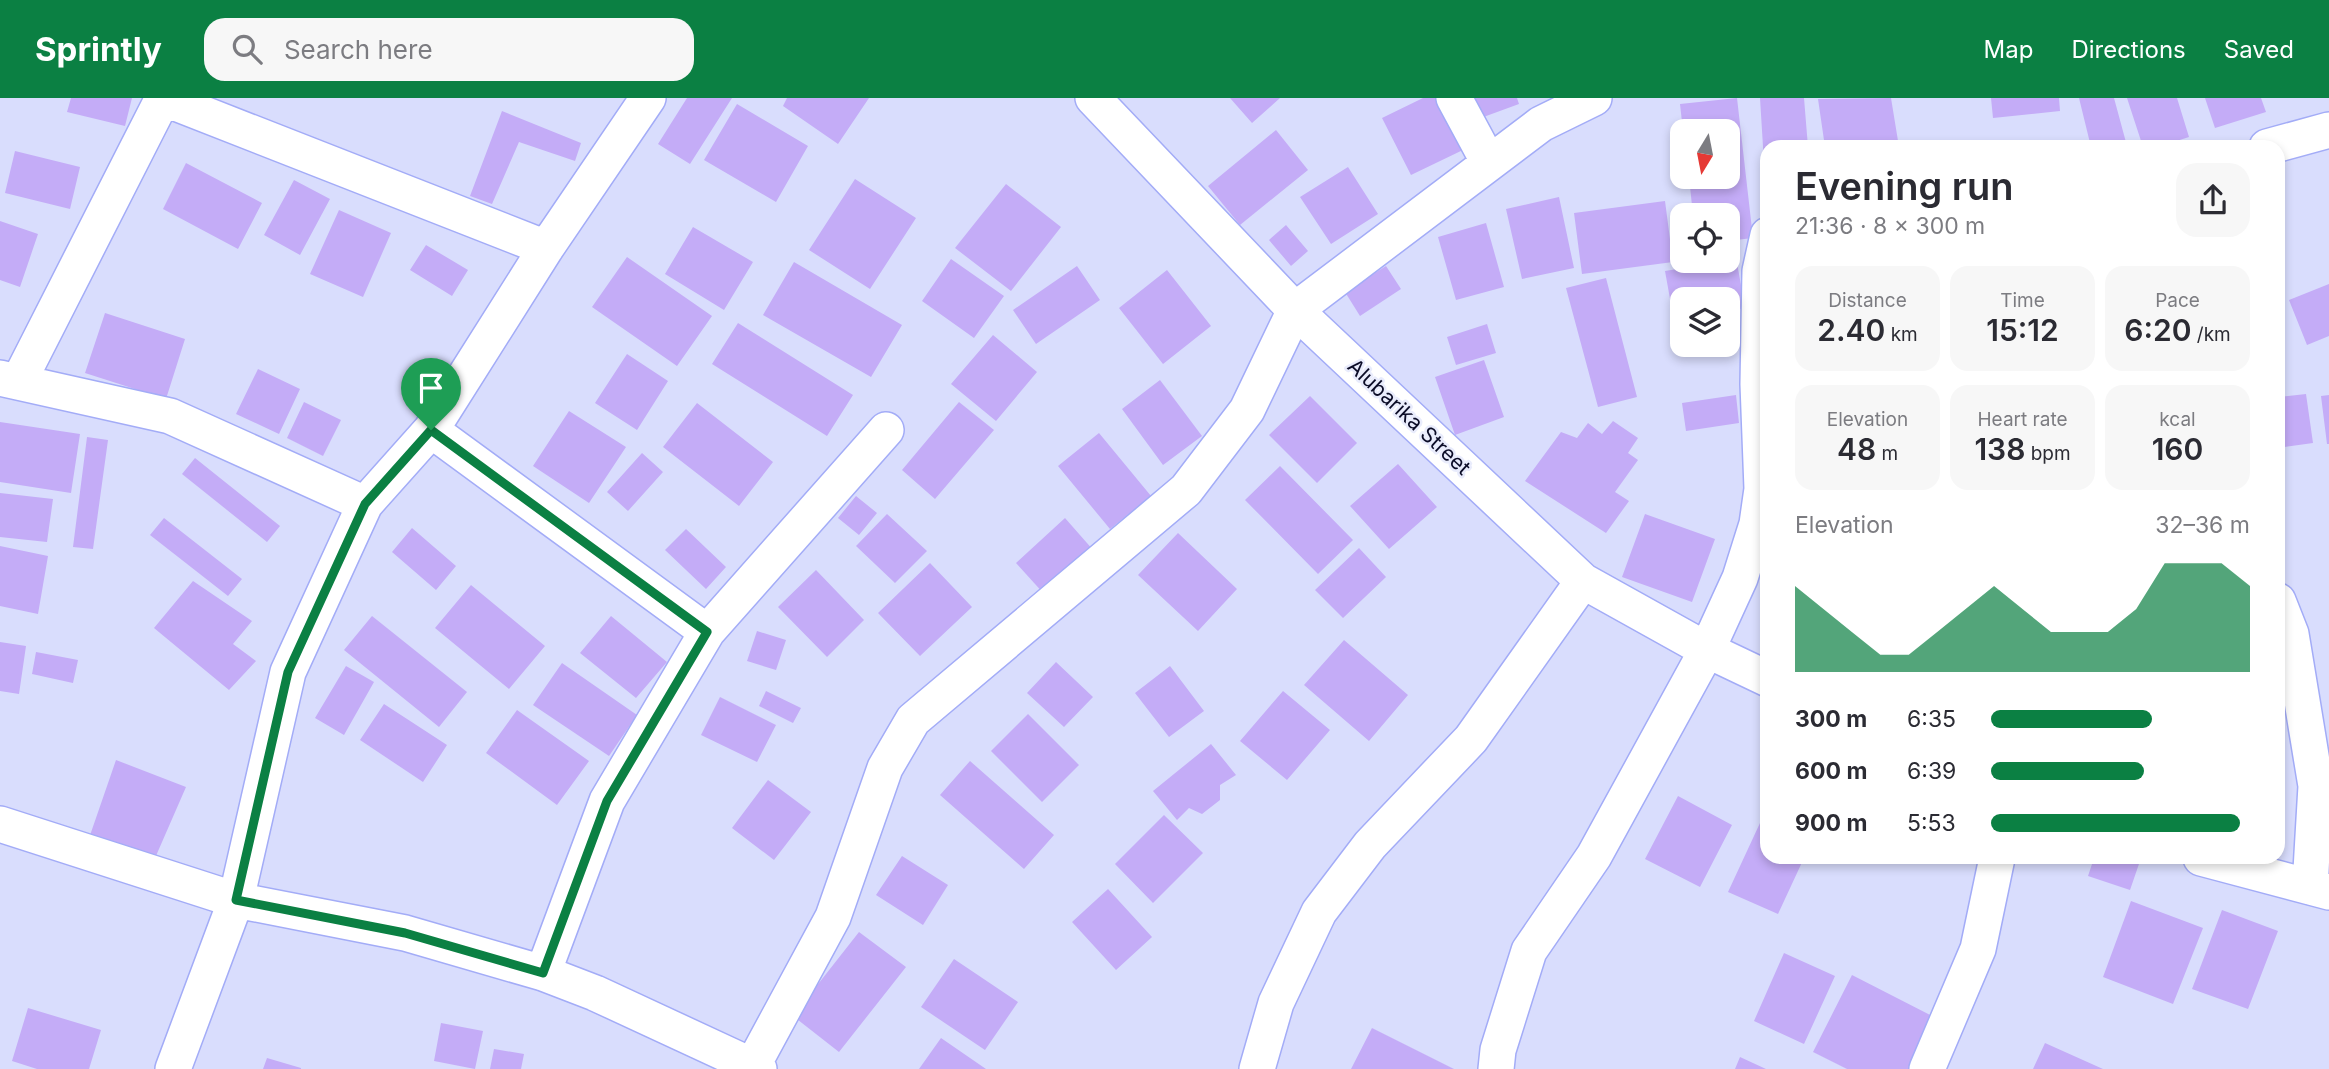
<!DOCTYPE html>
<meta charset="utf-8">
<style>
:root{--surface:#fff;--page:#f7f7f7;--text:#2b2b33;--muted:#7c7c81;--accent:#0b8043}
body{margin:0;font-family:Inter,sans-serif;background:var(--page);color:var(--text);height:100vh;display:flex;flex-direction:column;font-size:26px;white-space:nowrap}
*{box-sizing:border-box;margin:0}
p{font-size:23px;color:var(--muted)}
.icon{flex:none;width:38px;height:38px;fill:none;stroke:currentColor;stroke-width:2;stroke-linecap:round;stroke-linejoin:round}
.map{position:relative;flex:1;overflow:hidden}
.panel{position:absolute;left:1760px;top:42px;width:525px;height:724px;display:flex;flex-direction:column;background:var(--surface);border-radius:21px;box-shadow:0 4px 10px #0003}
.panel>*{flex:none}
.needle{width:46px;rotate:190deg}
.buttons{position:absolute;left:1670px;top:21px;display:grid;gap:14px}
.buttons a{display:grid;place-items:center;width:70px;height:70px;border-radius:14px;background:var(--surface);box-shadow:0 4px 10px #0003;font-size:35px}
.pin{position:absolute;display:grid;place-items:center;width:60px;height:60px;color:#fff;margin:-72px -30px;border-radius:50% 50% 50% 0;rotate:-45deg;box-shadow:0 0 7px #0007}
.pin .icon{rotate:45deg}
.round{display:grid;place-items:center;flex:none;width:74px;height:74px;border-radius:21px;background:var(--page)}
.head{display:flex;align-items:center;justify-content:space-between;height:119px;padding:0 35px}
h1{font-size:38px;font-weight:600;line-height:52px}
.figures{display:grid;grid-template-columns:repeat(3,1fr);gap:10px;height:119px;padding:7px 35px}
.figures div{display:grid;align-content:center;border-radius:18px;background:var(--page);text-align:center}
.figures b{font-size:30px;font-weight:600}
.figures small{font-size:19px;font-weight:400}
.figures p{font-size:19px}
.chart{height:196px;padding:14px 35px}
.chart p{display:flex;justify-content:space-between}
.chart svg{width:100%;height:126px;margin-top:7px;fill:var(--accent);opacity:.7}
ul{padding:0 35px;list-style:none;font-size:23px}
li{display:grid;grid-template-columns:112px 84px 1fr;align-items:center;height:52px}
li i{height:18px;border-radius:9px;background:var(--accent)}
header{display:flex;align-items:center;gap:42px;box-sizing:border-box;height:98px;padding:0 35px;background:var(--accent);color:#fff}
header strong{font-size:33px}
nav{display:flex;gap:38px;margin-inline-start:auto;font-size:24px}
.search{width:490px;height:63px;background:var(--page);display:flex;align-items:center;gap:18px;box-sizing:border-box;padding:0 24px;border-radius:21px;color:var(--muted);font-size:26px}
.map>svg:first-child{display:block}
</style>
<header>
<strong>Sprintly</strong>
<div class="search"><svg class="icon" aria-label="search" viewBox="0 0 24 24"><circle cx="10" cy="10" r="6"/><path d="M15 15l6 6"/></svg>Search here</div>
<nav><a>Map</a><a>Directions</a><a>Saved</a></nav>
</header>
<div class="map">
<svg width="2329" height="971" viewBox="0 0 2329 971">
<rect width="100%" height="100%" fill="#d9ddfd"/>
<!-- building -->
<path fill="#c4acf7" d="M71,0H132L125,28L67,14Z
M687,0H732L690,66L658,46Z
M787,0H869L838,46L783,8Z
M1230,0H1280L1252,25Z
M1423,0H1440L1465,51L1411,77L1382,20Z
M1470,0H1517L1519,6L1478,21Z
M1737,0L1753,140L1727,143V117H1693L1689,79H1727V33H1683L1680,6Z
M1760,0H1804L1808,49H1768V81H1765Z
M1891,0L1899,49H1825L1818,1Z
M1991,0H2059L2060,13L1993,20Z
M2079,0H2114L2127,48L2091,49Z
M2127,0H2177L2189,39L2158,49H2143Z
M2205,0H2261L2266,14L2215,30Z
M737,6L808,48L776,104L704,62Z
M502,13L581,45L575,63L519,44L492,106L470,98Z
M1276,32L1308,72L1240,127L1208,88Z
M15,53L80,69L70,111L5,95Z
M186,65L262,105L238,151L163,111Z
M1348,69L1378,116L1331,146L1300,99Z
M855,81L916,120L870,191L809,152Z
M294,82L330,101L300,157L264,137Z
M1006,86L1061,129L1011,193L955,150Z
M1559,99L1574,170L1522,181L1506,111Z
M1665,103L1673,164L1582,176L1574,115Z
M339,112L391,135L363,199L310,176Z
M0,123L38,136L20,189L0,182Z
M1486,125L1504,189L1456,202L1438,139Z
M1286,127L1308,153L1291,168L1269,142Z
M693,129L753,164L724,212L665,176Z
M426,147L468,172L452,198L410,172Z
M627,159L712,218L677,268L592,209Z
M1736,159L1745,210L1727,213V201H1682V222L1674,223L1665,173L1727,163Z
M951,161L1004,198L974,240L922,203Z
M794,164L902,227L871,279L763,217Z
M1077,168L1100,202L1036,246L1013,212Z
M1386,168L1401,191L1360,218L1345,194Z
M1167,172L1211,228L1163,266L1119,210Z
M1606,180L1637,299L1598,309L1566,190Z
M2329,186V238L2307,247L2289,202Z
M105,215L185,241L166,301L85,275Z
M738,225L853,297L827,338L712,266Z
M1487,226L1496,255L1456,267L1447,239Z
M993,237L1037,274L996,323L951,286Z
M627,256L668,283L637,332L595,305Z
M1484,262L1504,319L1455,337L1435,279Z
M258,271L300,291L279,336L236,316Z
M1160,282L1202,338L1163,367L1122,311Z
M2306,296L2313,345L2278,350V299Z
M1736,297L1739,325L1686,333L1682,305Z
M2329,297V346H2327L2321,298Z
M1310,298L1357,345L1317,385L1269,337Z
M304,304L341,322L323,358L287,340Z
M959,304L994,332L935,401L902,372Z
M697,305L773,364L739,408L663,349Z
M569,313L626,349L589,405L533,368Z
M1613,323L1638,340L1628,355L1638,362L1615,394L1629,403L1606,435L1525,383L1561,334L1577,340L1588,325L1602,336Z
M0,324L80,336L71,395L0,384Z
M1099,335L1151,398L1110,431L1058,368Z
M87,339L108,342L93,451L73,449Z
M642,355L663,374L628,413L607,394Z
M195,360L280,428L267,444L182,376Z
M1398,366L1437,409L1389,451L1350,408Z
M1280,368L1353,442L1318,476L1245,402Z
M0,395L53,401L47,444L0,439Z
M856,398L877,415L859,437L838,420Z
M887,416L927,453L895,485L856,448Z
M1645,416L1715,441L1692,504L1622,479Z
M164,420L242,481L228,498L150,437Z
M1065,420L1094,453L1045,497L1016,465Z
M412,430L456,468L436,492L392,454Z
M686,431L726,469L706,491L665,452Z
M1178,435L1237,491L1198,533L1138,477Z
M0,448L48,458L38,516L0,508Z
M1359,450L1386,479L1343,520L1315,492Z
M930,465L972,509L920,558L878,515Z
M816,472L864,522L827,559L778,509Z
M193,483L252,523L233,546L256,563L229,592L154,530Z
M471,487L545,548L509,591L435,530Z
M372,518L467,594L439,629L344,552Z
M611,518L667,564L636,600L580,555Z
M757,533L786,542L776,572L747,563Z
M1344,542L1408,597L1369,643L1304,587Z
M0,544L26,548L19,596L0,593Z
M36,554L78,562L73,585L32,576Z
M1056,564L1093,599L1064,629L1027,595Z
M562,565L637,617L609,658L533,607Z
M346,568L374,584L344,637L315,620Z
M1170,568L1204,613L1169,639L1135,595Z
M766,593L801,610L793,625L759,608Z
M1283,593L1330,632L1287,682L1240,643Z
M720,599L776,627L757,664L701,637Z
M384,606L447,647L423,684L360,642Z
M517,612L589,663L557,707L486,655Z
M1028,616L1079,667L1042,704L991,653Z
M1211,646L1236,677L1220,687V702L1202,716L1189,710L1177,722L1153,693Z
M116,662L186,689L152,767L87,746Z
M970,663L1054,737L1024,771L940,697Z
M768,682L811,714L774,762L732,730Z
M1678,698L1732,727L1700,789L1645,761Z
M1164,717L1203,755L1153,805L1115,766Z
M1760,725L1768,729V760H1804L1778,816L1728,794Z
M902,758L948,787L923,827L876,797Z
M2094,760H2129L2140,763L2130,792L2088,778Z
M1108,791L1152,839L1116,872L1072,824Z
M2131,803L2203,830L2173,906L2103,879Z
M2222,812L2278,833L2248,911L2192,891Z
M859,834L906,869L839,954L793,918Z
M1784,855L1835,878L1804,946L1754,923Z
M954,861L1018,904L985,952L921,909Z
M1852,877L1936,920L1909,971H1847L1813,954Z
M28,910L101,932L89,971H37L12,963Z
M441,925L483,933L475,971L434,963Z
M1372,930L1454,971H1351Z
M941,940L986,971H919Z
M2045,945L2103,971H2033Z
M494,951L524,956L521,971H490Z
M1740,959L1766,971H1735Z
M267,960L301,970V971H263Z"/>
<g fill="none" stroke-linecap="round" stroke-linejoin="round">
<!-- minor casing -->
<g stroke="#a3acf7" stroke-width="38">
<path id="minor" d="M1093,0L1295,212L1583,483L1707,552L1768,581
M1454,0L1489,65
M2267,49L2329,32
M0,280L170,318L365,406
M19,283L163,0L546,150
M431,332L707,534
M2278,503L2291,536L2316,688L2310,789
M0,726L236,802L405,835L543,875L595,895L759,971
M2201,760L2329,794
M543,875L607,703L707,534L886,332
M753,967L833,819L885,670L913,622L1186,392L1247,312L1295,212L1541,26L1594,0
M173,971L236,802L288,574L365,406L431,332L546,150L648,0
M1257,971L1276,905L1319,814L1370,747L1471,641L1583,483
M1496,971L1498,952L1529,853L1594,758L1707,552L1740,480L1757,426L1762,391L1758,286L1760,173L1768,137
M1927,971L1978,851L1997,760"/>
</g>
<!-- minor -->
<use href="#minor" stroke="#fff" stroke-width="35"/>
</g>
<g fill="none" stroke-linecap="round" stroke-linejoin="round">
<!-- route casing -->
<g stroke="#fff" stroke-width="14">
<path id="route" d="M431,332L707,534L607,703L543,875L405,835L236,802L288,574L365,406Z"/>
</g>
<!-- route -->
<use href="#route" stroke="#0b8043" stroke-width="9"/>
</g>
<g text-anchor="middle" stroke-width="5" stroke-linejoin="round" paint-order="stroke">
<!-- street labels -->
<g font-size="21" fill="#0b0c27" stroke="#e9ecfc">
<text transform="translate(1409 319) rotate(43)" y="7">Alubarika Street</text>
</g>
</g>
</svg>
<div class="buttons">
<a><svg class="needle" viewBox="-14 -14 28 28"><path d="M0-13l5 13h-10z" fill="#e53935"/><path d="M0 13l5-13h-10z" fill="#7c7c81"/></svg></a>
<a><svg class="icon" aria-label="locate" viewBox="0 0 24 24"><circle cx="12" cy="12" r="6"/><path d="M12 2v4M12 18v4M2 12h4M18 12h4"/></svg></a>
<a><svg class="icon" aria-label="layers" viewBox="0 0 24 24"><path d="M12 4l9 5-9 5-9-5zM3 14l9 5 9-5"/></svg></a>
</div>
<div class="pin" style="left:431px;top:332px;background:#1e9e55"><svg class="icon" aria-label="arrive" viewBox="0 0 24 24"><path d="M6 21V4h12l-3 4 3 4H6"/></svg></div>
<section class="panel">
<div class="head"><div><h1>Evening run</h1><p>21:36 · 8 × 300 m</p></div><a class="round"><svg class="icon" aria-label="share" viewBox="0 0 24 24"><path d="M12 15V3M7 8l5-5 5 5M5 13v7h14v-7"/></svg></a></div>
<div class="figures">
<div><p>Distance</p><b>2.40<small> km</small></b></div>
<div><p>Time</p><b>15:12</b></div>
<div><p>Pace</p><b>6:20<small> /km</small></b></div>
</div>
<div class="figures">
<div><p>Elevation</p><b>48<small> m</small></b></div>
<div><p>Heart rate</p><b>138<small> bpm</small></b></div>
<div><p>kcal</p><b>160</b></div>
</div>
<div class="chart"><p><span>Elevation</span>32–36 m</p>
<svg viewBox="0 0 160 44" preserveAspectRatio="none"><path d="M0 44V14L10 22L20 30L30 38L40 38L50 30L60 22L70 14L80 22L90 30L100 30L110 30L120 22L130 6L140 6L150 6L160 14V44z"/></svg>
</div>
<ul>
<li><b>300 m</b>6:35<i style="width:62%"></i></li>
<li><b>600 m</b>6:39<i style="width:59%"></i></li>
<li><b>900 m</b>5:53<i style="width:96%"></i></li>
</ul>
</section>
</div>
